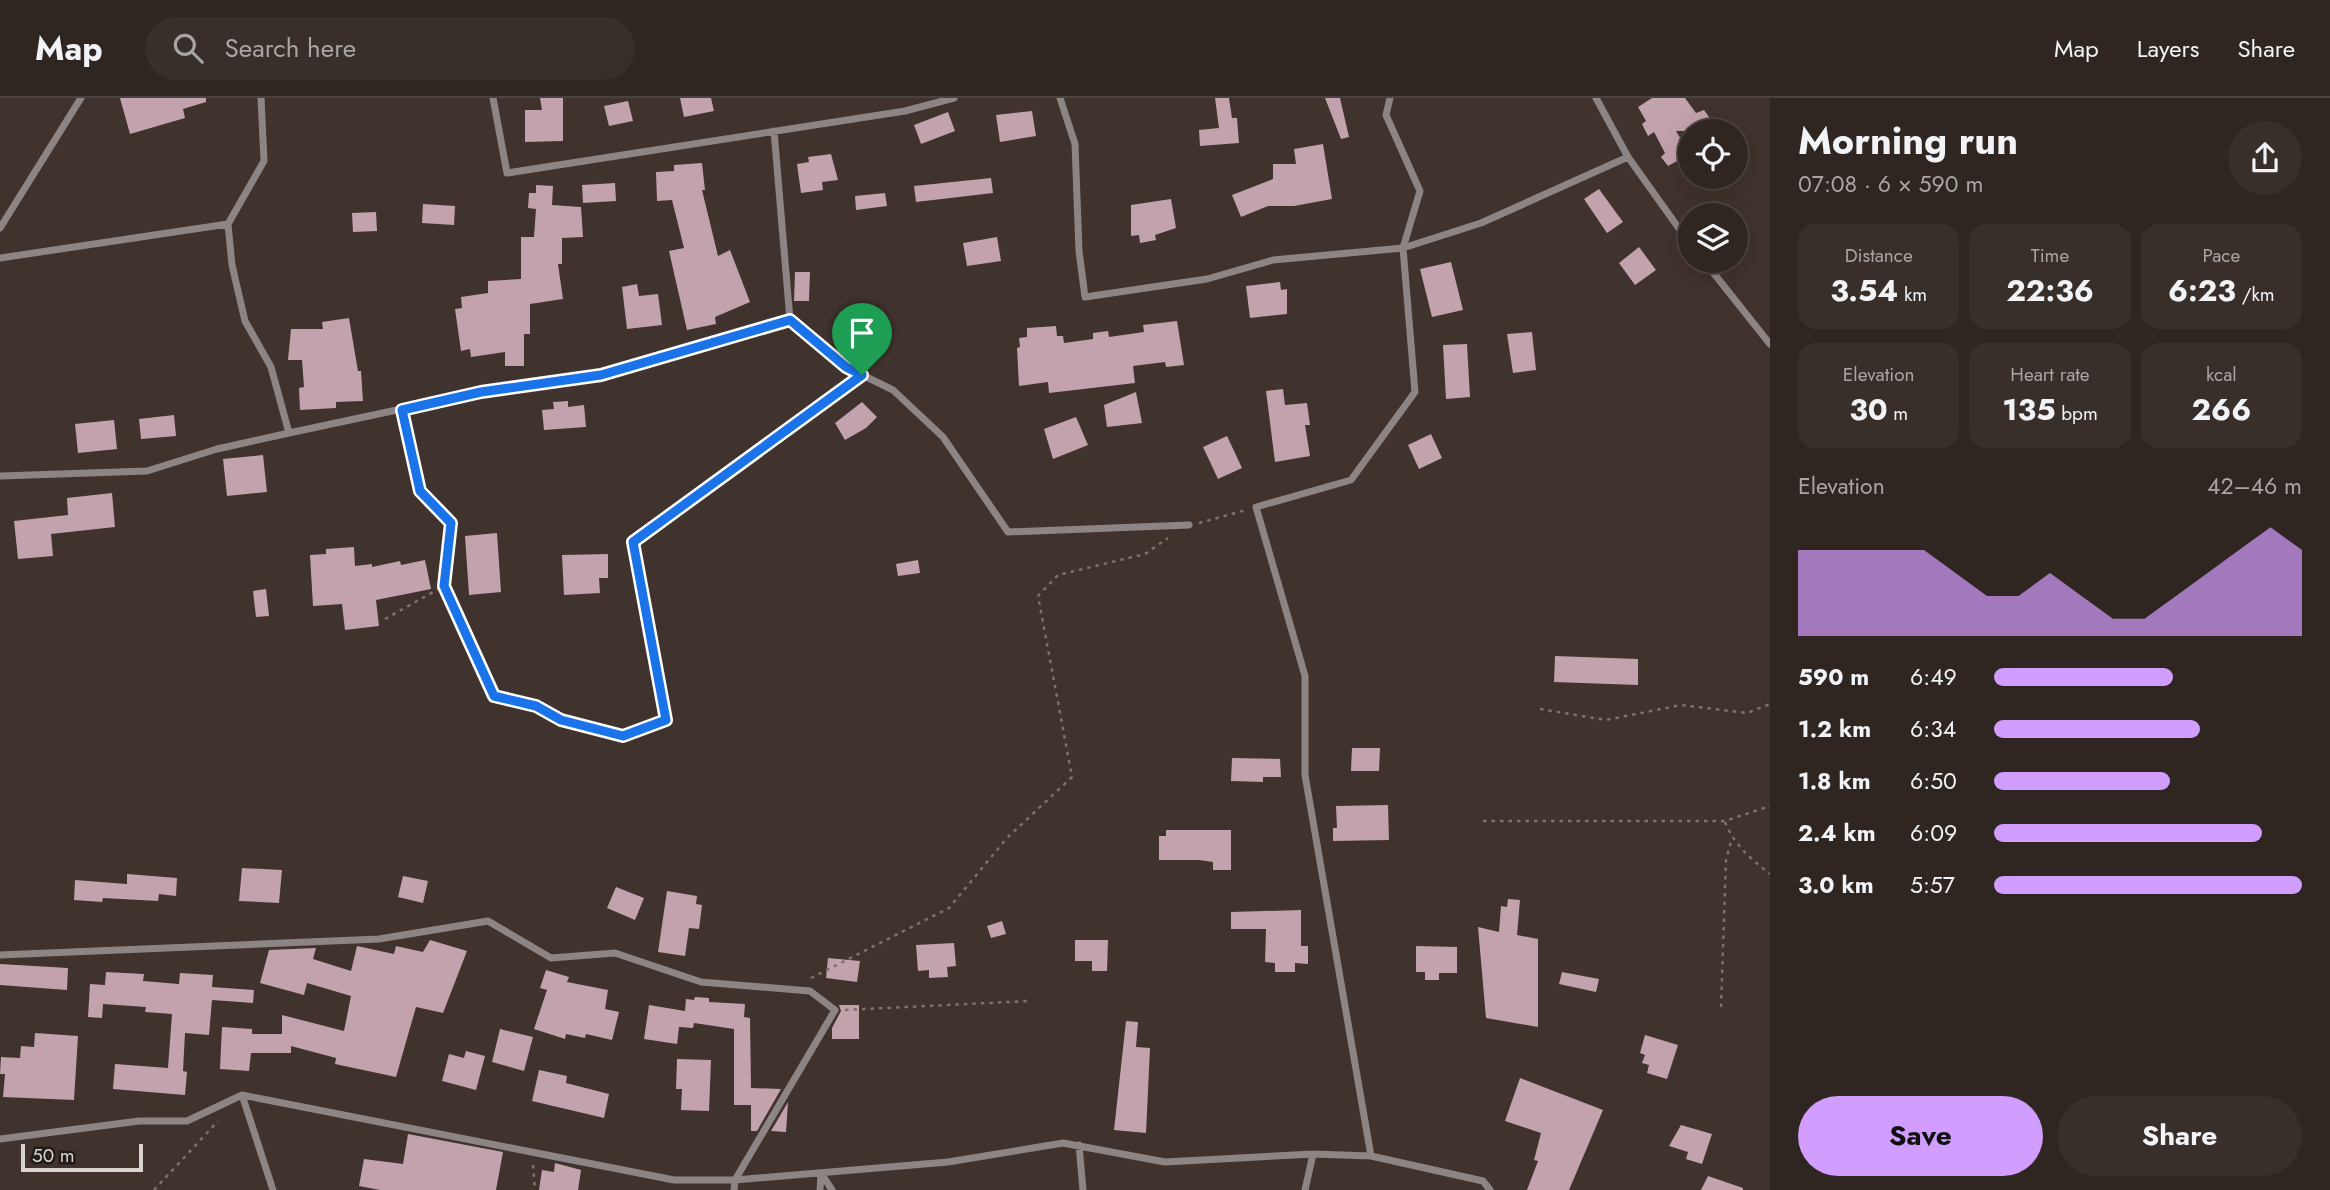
<!DOCTYPE html>
<meta charset="utf-8">
<style>
:root{--surface:#302621;--page:#382e2a;--text:#f1f3f6;--muted:#a8a5a5;--line:#4b433f;--accent:#d19dfe}
body{margin:0;font-family:Jost,sans-serif;background:var(--page);color:var(--text);height:100vh;display:flex;flex-direction:column;font-size:26px;white-space:nowrap}
*{box-sizing:border-box;margin:0}
p{font-size:23px;color:var(--muted)}
.icon{flex:none;width:38px;height:38px;fill:none;stroke:currentColor;stroke-width:2;stroke-linecap:round;stroke-linejoin:round}
.map{position:relative;flex:1;overflow:hidden}
.drawer{display:flex;flex-direction:column;background:var(--surface);width:560px}
.drawer>*{flex:none}
.fabs{position:absolute;left:1678px;top:21px;display:grid;gap:14px}
.fabs a{display:grid;place-items:center;width:70px;height:70px;border-radius:50%;background:var(--surface);box-shadow:0 7px 28px #0002,0 0 0 2px var(--line);font-size:35px}
.scale{position:absolute;left:21px;bottom:18px;width:122px;box-sizing:border-box;padding-left:7px;border:4px solid #dad2ce;border-top:0;font-size:19px;line-height:24px;white-space:nowrap;color:#dad2ce;-webkit-text-stroke:5px #221c19;paint-order:stroke}
.pin{position:absolute;display:grid;place-items:center;width:60px;height:60px;color:#fff;margin:-72px -30px;border-radius:50% 50% 50% 0;rotate:-45deg;box-shadow:0 0 7px #0007}
.pin .icon{rotate:45deg}
.round{display:grid;place-items:center;flex:none;width:74px;height:74px;border-radius:37px;background:var(--page)}
.headline{display:flex;align-items:center;justify-content:space-between;height:119px;padding:0 28px}
h1{font-size:38px;font-weight:700;line-height:52px}
.metrics{display:grid;grid-template-columns:repeat(3,1fr);gap:10px;height:119px;padding:7px 28px}
.metrics div{display:grid;align-content:center;border-radius:18px;background:var(--page);text-align:center}
.metrics b{font-size:30px;font-weight:700}
.metrics small{font-size:19px;font-weight:400}
.metrics p{font-size:19px}
.chart{height:196px;padding:14px 28px}
.chart p{display:flex;justify-content:space-between}
.chart svg{width:100%;height:126px;margin-top:7px;fill:var(--accent);opacity:.7}
.button{display:flex;gap:14px;margin-top:auto;padding:14px 28px}
.button a{flex:1;height:80px;border-radius:42px;background:var(--accent);color:#111;font-size:28px;font-weight:700;line-height:80px;text-align:center}
.button a+a{background:var(--page);color:var(--text)}
ul{padding:0 28px;list-style:none;font-size:23px}
li{display:grid;grid-template-columns:112px 84px 1fr;align-items:center;height:52px}
li i{height:18px;border-radius:9px;background:var(--accent)}
header{display:flex;align-items:center;gap:42px;box-sizing:border-box;height:98px;padding:0 35px;background:var(--surface);border-bottom:2px solid var(--line)}
header strong{font-size:33px}
nav{display:flex;gap:38px;margin-inline-start:auto;font-size:24px}
.search{width:490px;height:63px;background:var(--page);display:flex;align-items:center;gap:18px;box-sizing:border-box;padding:0 24px;border-radius:38px;color:var(--muted);font-size:26px}
main{display:flex;flex:1;min-height:0}
.map>svg:first-child{display:block}
</style>
<header>
<strong>Map</strong>
<div class="search"><svg class="icon" aria-label="search" viewBox="0 0 24 24"><circle cx="10" cy="10" r="6"/><path d="M15 15l6 6"/></svg>Search here</div>
<nav><a>Map</a><a>Layers</a><a>Share</a></nav>
</header>
<main>
<div class="map">
<svg width="1770" height="1092" viewBox="0 0 1770 1092">
<rect width="100%" height="100%" fill="#40322c"/>
<!-- building -->
<path fill="#c2a2ad" d="M120,0H206V4L183,11L185,20L130,36Z
M540,0H563V43L525,44V12H542Z
M680,0H711L714,13L684,19Z
M1215,0H1229L1232,20H1237L1239,45L1200,48L1199,32L1219,30Z
M1325,0H1340L1349,39L1341,41Z
M1652,0H1685L1696,15L1704,12L1719,33H1676L1690,56L1668,68L1661,59L1665,55L1654,34L1648,38L1642,26L1646,23L1638,9Z
M628,3L633,23L609,28L604,8Z
M1032,13L1036,38L1000,44L996,17Z
M948,14L955,33L921,46L914,27Z
M1323,46L1332,101L1294,108H1268L1241,119L1232,97L1273,81V66H1296L1294,51Z
M831,56L838,82L822,84L823,92L801,95L797,66L809,64L808,59Z
M702,65L705,92H702L718,158L730,152L750,204L715,219L716,226L687,232L669,153L684,150L672,102L657,103L656,74L674,73V67Z
M991,80L993,95L916,104L914,88Z
M615,85L616,103L583,105L582,87Z
M536,87L553,88L552,107L581,109L583,139L562,140V166H558L563,201L530,206V236H524V268H505V254L471,259L470,251L461,253L455,211L462,210L461,199L488,195V183L521,181V139H534L536,111L528,110L529,95H536Z
M1599,91L1623,124L1607,135L1584,101Z
M885,95L887,108L856,112L855,98Z
M1171,101L1176,130L1155,137L1156,142L1140,145L1139,137L1131,138V107Z
M423,106L455,108L454,127L422,125Z
M376,114L377,133L353,134L352,115Z
M997,139L1001,163L967,168L963,145Z
M1639,149L1656,172L1635,187L1619,165Z
M1451,164L1463,212L1432,219L1420,171Z
M795,174H810L809,203H794Z
M1280,184L1281,192L1287,191V216L1250,220L1246,188Z
M637,186L639,198L658,196L662,227L627,231L622,189Z
M349,220L358,273H361L363,303L336,304V310L300,312L299,290L304,289L302,262H288L291,231H323L322,224Z
M1177,223L1184,267L1166,269L1165,264L1133,268L1135,285L1049,295L1048,284L1019,288L1017,250L1020,249L1019,240L1027,239V230L1056,228L1057,238H1063L1064,245L1093,241V235L1108,233L1109,239L1144,234L1143,227Z
M1532,234L1536,272L1513,275L1507,236Z
M1467,246L1470,299L1446,301L1443,247Z
M1283,291L1285,307L1307,305L1310,327H1305L1310,358L1275,364L1266,293Z
M1136,294L1142,325L1107,329L1104,307Z
M568,303V309L584,307L586,329L544,332L542,312L554,311L553,304Z
M862,304L877,319L866,330L845,342L835,325Z
M174,317L176,338L141,341L139,321Z
M1076,319L1088,347L1053,361L1044,331Z
M114,322L117,351L78,355L75,326Z
M1431,336L1442,360L1419,371L1408,347Z
M1227,338L1242,370L1218,381L1203,349Z
M263,357L267,394L227,398L223,361Z
M112,395L115,429L51,436L53,458L18,461L14,423L68,417L67,400Z
M497,435L501,494L469,497L465,438Z
M354,449L355,468L372,466V469L400,463L401,467L425,462L431,491L376,502L379,528L345,532L342,506L313,508L310,457L326,456V451Z
M608,456V480H599L600,495L564,497L562,457Z
M918,462L920,475L898,478L896,466Z
M266,491L269,518L256,519L253,493Z
M1555,558L1638,561V587L1554,584Z
M1352,650H1380L1379,673H1351Z
M1232,660L1280,661L1281,679H1263V684L1231,683Z
M1388,707L1389,742L1333,743V730H1337L1336,708Z
M1166,732H1231V772H1213V764L1199,762H1159V738H1166Z
M242,770L282,772L279,805L239,803Z
M127,776L177,780L176,798L159,796L158,803L103,800L102,804L74,802L75,782L127,786Z
M403,778L428,783L423,805L398,799Z
M616,789L644,800L635,822L607,810Z
M667,793L697,798L696,806L702,807L699,831L689,830L685,858L658,854Z
M1508,801L1520,802L1517,837L1538,841V929L1486,920L1478,829L1499,834L1501,808L1507,809Z
M1301,812V848H1308V866L1295,865V874H1275V865L1265,864L1266,831H1231V814Z
M1002,823L1006,836L991,840L987,828Z
M430,842L467,853L443,915L416,909L396,979L335,966L336,960L291,948V955H251L249,973L220,971L222,929L252,931V936H282V917L344,933L351,898L307,885L304,897L260,885L269,852L316,850L313,861L351,873L357,848L394,856L396,848L423,854Z
M1075,842H1108L1107,873H1092V863H1075Z
M954,845L956,868L947,869L948,879L929,880V872L918,873L916,847Z
M1416,848L1457,849V875H1439V882H1425V874H1416Z
M828,860L860,863L857,884L826,880Z
M0,866L68,870L67,892L0,887Z
M546,872L569,879L567,884L608,892L605,911L619,914L612,942L586,936L585,940L566,936L565,941L534,931L547,892L540,890Z
M106,874L144,876L143,883L179,886L180,875L213,877L212,889L254,892L253,905L212,902L209,937L185,935L183,973L187,974L185,997L113,991L115,966L168,970L172,916L145,914L146,909L103,906L102,920L88,919L90,886L105,887Z
M1562,874L1599,881L1596,894L1559,886Z
M695,899L709,900V904L745,906L744,919L750,920L751,990L781,991L757,1033H751V1007H734V931L694,925L693,930L679,929L677,946L644,941L649,907L685,913L686,901L694,902Z
M839,907H859V941H832V930L841,913Z
M1126,923L1138,924L1136,949L1150,950L1146,1035L1114,1032Z
M500,931L533,939L524,973L492,964Z
M35,935L78,938L74,1002L3,999L5,976H0L1,959L20,960L21,948L34,949Z
M1645,937L1678,947L1667,981L1647,975L1649,967L1642,965L1645,957L1640,955Z
M466,953L485,958L476,992L442,983L449,956L464,960Z
M677,961L711,962L709,1013L681,1012L682,991H676Z
M539,972L567,978L566,985L609,996L604,1020L532,1003Z
M1520,980L1603,1012L1569,1092H1527L1538,1063L1534,1062L1541,1035L1505,1023Z
M788,1004L786,1034L771,1033Z
M1681,1027L1712,1036L1702,1066L1686,1061L1688,1054L1669,1048Z
M408,1036L503,1054L496,1092H380L359,1088L364,1061L403,1066Z
M555,1065L581,1072L578,1092H539L542,1072L554,1074Z
M1708,1078L1743,1090V1092H1701Z"/>
<g fill="none" stroke-linecap="round" stroke-linejoin="round">
<!-- path -->
<path stroke="#7d726c" stroke-width="2.5" stroke-dasharray="3.5 5" stroke-linecap="butt" d="M404,321L420,393L451,425L444,488
M1199,425L1246,412
M385,521L444,488L493,598L536,608L561,622L623,638L666,622L633,444L851,285
M1540,611L1606,622L1681,607L1747,615L1770,606
M1483,723H1725L1770,708
M1725,724C1735,748 1750,760 1770,776
M811,880L949,810L1007,740L1072,679L1038,498L1058,477L1145,456L1168,440
M1721,909L1726,762L1732,740
M845,912L1029,903
M533,1067L535,1092
M154,1092L218,1023"/>
<!-- minor -->
<path stroke="#8d8584" stroke-width="7" d="M493,0L507,75L905,13L954,0
M1060,0L1075,46L1079,153L1085,199L1207,181L1273,162L1403,150L1481,125L1628,59
M1596,0L1628,59L1690,146
M228,126L264,63L261,0
M0,130L81,0
M0,160L228,126L232,167L245,223L271,269L289,335L481,294L601,277L790,222L774,33
M1704,163L1770,246
M790,222L846,269L893,292L943,339L1008,434L1189,427
M1,378L147,373L217,351L289,335
M0,857L379,841L488,823L551,860L615,855L701,884L810,893L835,912L735,1082L734,1092
M242,997L273,1092
M0,1041L139,1023H187L242,997L674,1082H735L948,1064L1063,1045L1165,1064L1313,1056L1371,1058L1483,1083L1490,1092
M1079,1047L1083,1092
M1371,1058L1305,677V578L1256,409L1351,382L1415,294L1403,150L1420,93L1386,17L1390,0
M821,1075L832,1092
M820,1092L821,1075
M1305,1092L1313,1056"/>
</g>
<g fill="none" stroke-linecap="round" stroke-linejoin="round">
<!-- route casing -->
<g stroke="#fff" stroke-width="14">
<path id="route" d="M790,222L846,269L862,277L633,444L666,622L623,638L561,622L536,608L494,598L444,488L451,425L420,393L402,312L481,294L601,277Z"/>
</g>
<!-- route -->
<use href="#route" stroke="#1a73e8" stroke-width="9"/>
</g>
</svg>
<div class="fabs">
<a><svg class="icon" aria-label="locate" viewBox="0 0 24 24"><circle cx="12" cy="12" r="6"/><path d="M12 2v4M12 18v4M2 12h4M18 12h4"/></svg></a>
<a><svg class="icon" aria-label="layers" viewBox="0 0 24 24"><path d="M12 4l9 5-9 5-9-5zM3 14l9 5 9-5"/></svg></a>
</div>
<div class="scale">50 m</div>
<div class="pin" style="left:862px;top:277px;background:#1e9e55"><svg class="icon" aria-label="arrive" viewBox="0 0 24 24"><path d="M6 21V4h12l-3 4 3 4H6"/></svg></div>
</div>
<section class="drawer">
<div class="headline"><div><h1>Morning run</h1><p>07:08 · 6 × 590 m</p></div><a class="round"><svg class="icon" aria-label="share" viewBox="0 0 24 24"><path d="M12 15V3M7 8l5-5 5 5M5 13v7h14v-7"/></svg></a></div>
<div class="metrics">
<div><p>Distance</p><b>3.54<small> km</small></b></div>
<div><p>Time</p><b>22:36</b></div>
<div><p>Pace</p><b>6:23<small> /km</small></b></div>
</div>
<div class="metrics">
<div><p>Elevation</p><b>30<small> m</small></b></div>
<div><p>Heart rate</p><b>135<small> bpm</small></b></div>
<div><p>kcal</p><b>266</b></div>
</div>
<div class="chart"><p><span>Elevation</span>42–46 m</p>
<svg viewBox="0 0 160 44" preserveAspectRatio="none"><path d="M0 44V14L10 14L20 14L30 14L40 14L50 22L60 30L70 30L80 22L90 30L100 38L110 38L120 30L130 22L140 14L150 6L160 14V44z"/></svg>
</div>
<ul>
<li><b>590 m</b>6:49<i style="width:58%"></i></li>
<li><b>1.2 km</b>6:34<i style="width:67%"></i></li>
<li><b>1.8 km</b>6:50<i style="width:57%"></i></li>
<li><b>2.4 km</b>6:09<i style="width:87%"></i></li>
<li><b>3.0 km</b>5:57<i style="width:100%"></i></li>
</ul>
<div class="button"><a>Save</a><a>Share</a></div>
</section>
</main>
